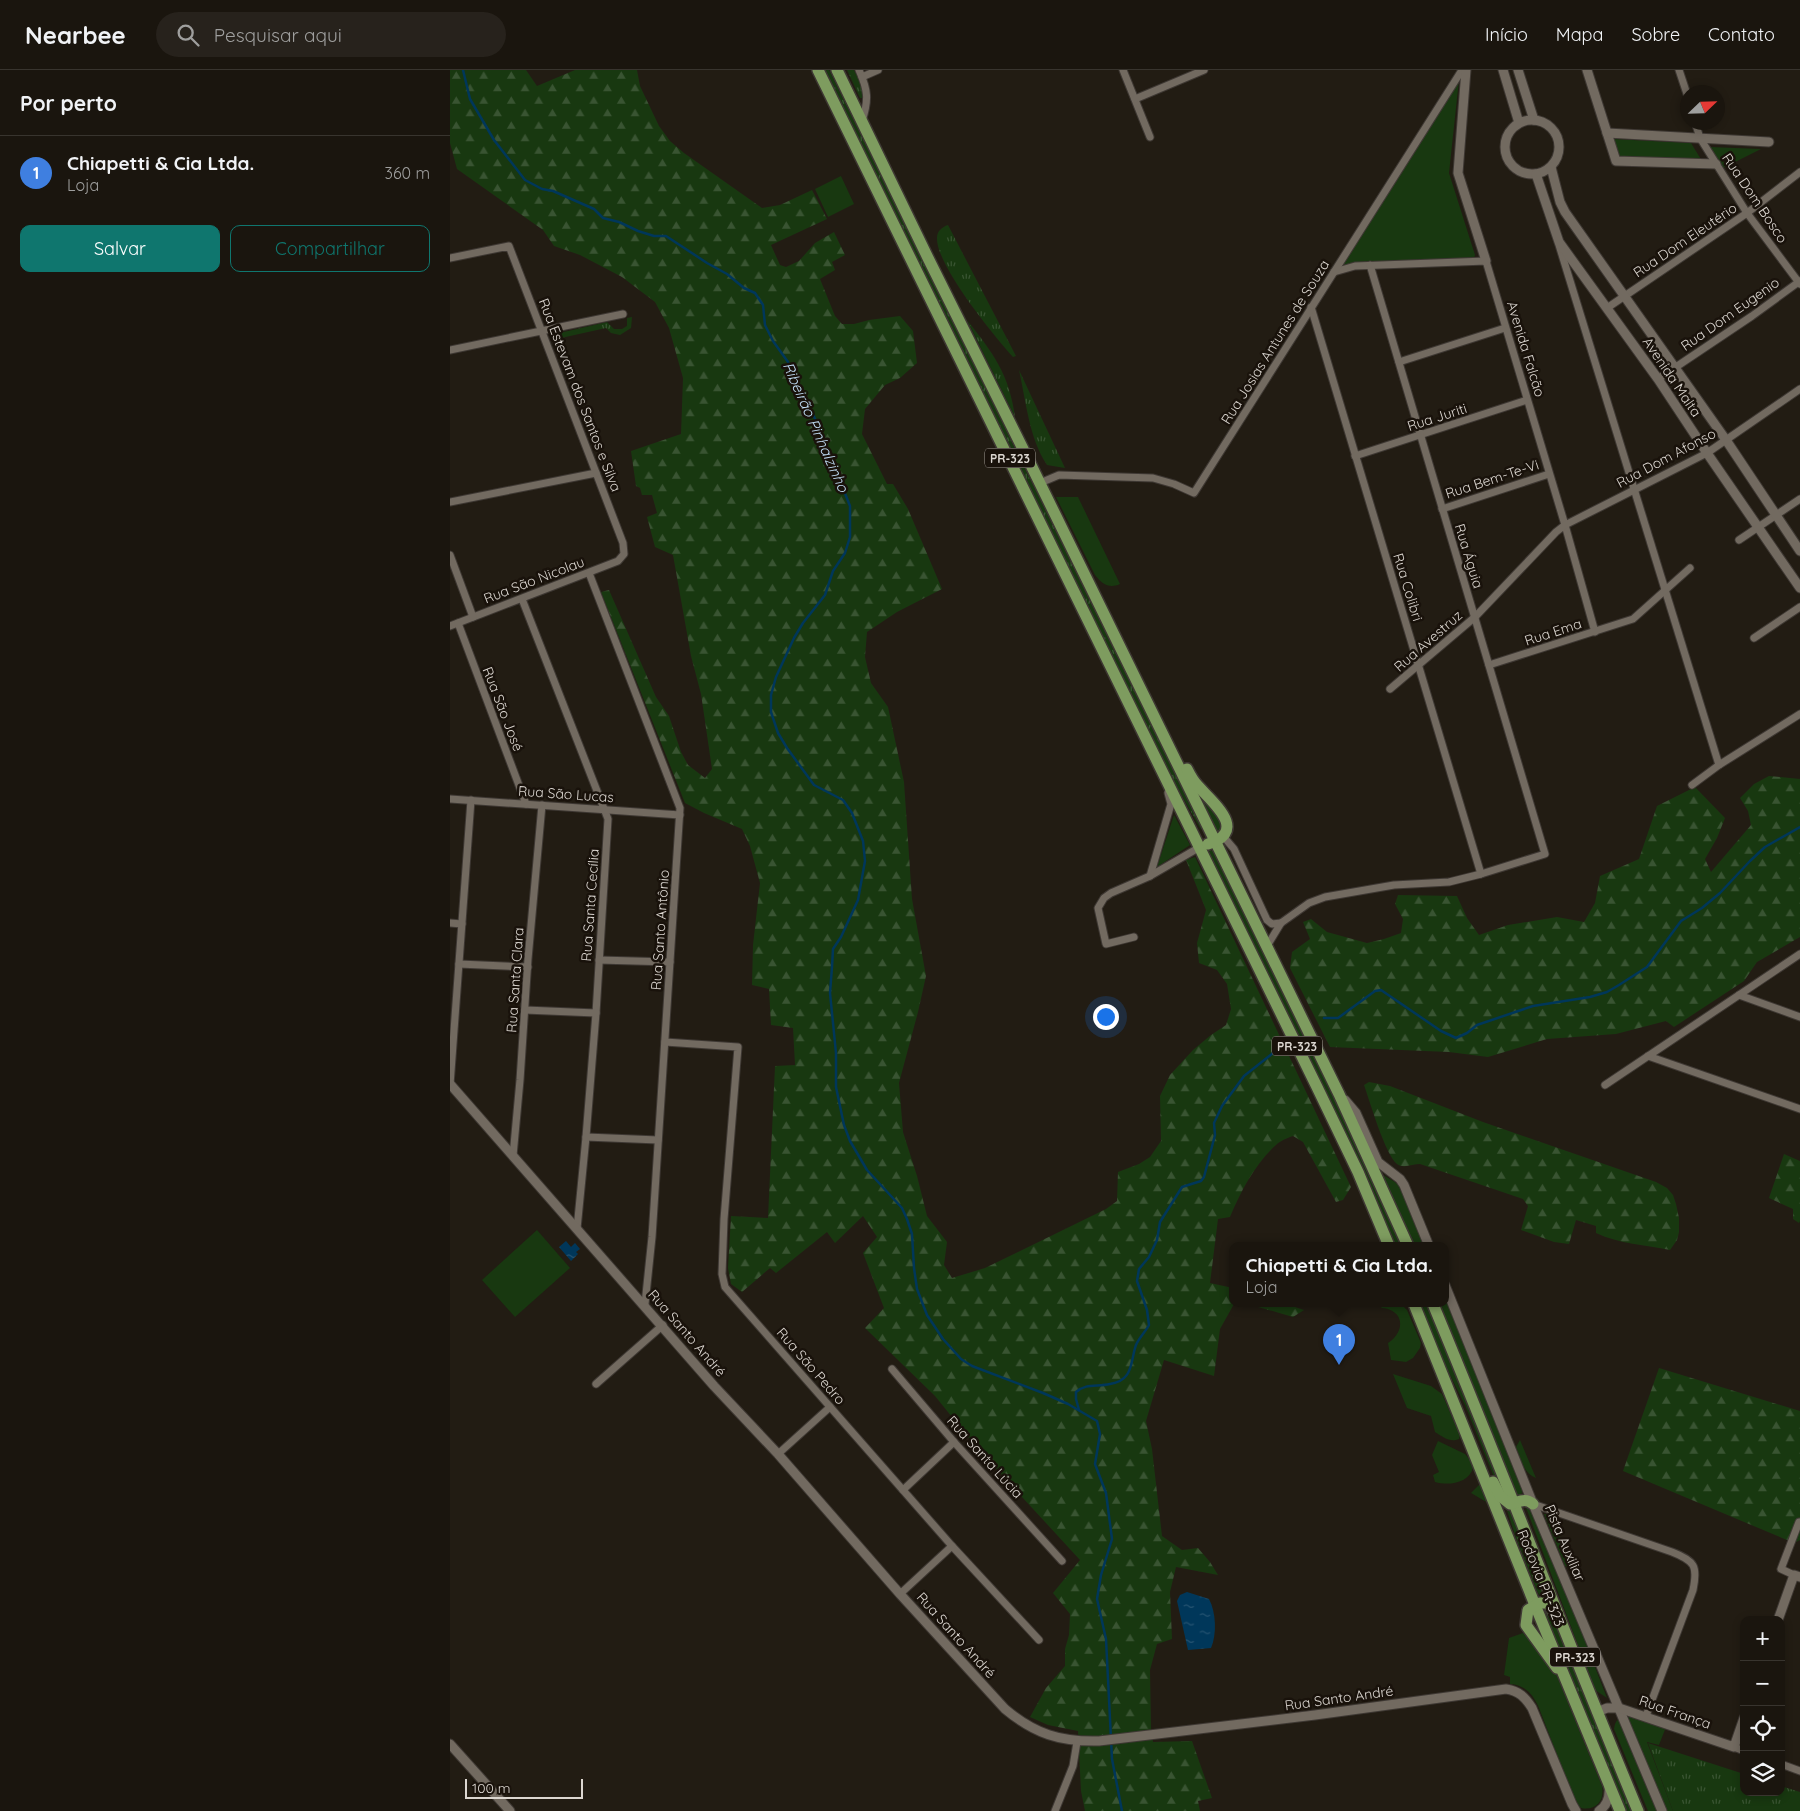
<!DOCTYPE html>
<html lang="pt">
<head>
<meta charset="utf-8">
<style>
	:root { --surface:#1a150e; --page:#27221c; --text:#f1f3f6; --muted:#9f9f9e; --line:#38342e; --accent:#0f766e }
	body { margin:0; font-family:Quicksand,sans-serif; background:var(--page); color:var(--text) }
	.controls { position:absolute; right:15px; bottom:15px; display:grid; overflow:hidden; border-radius:10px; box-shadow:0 2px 8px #0003 }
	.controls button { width:45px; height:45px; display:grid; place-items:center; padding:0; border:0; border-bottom:1px solid var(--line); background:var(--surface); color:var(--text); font:25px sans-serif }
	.compass { position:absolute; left:1230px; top:15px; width:45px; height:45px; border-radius:50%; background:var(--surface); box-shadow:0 2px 8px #0003; rotate:67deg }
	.scale { position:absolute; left:15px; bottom:12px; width:118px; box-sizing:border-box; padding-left:5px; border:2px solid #dbd6d0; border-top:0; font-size:14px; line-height:18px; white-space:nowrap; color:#dbd6d0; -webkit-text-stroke:4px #19120b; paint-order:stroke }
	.you { position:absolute; left:655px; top:946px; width:18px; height:18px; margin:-12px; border:4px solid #fff; border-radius:50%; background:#1a73e8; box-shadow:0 0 0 8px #1a73e833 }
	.badge { display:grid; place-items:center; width:32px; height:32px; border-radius:50%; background:var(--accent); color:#fff; font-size:16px; font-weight:700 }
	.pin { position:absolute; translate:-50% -41px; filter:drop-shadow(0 1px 2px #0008) }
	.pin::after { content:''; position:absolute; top:26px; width:18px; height:15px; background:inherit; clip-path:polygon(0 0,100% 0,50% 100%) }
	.popup { position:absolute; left:779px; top:1172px; width:220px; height:65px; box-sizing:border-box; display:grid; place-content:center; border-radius:10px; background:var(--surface); filter:drop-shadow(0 1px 4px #0005); font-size:16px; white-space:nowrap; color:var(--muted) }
	.popup b { font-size:19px; color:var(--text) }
	.popup::after { content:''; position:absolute; left:50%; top:100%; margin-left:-10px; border:10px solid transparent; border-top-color:var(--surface) }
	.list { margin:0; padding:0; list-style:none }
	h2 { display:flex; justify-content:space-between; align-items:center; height:65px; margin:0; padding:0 20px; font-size:21px }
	h2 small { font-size:16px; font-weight:400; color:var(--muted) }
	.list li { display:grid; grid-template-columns:32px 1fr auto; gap:15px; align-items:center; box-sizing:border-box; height:75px; padding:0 20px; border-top:1px solid var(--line) }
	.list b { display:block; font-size:19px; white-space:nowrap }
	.list p { margin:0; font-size:16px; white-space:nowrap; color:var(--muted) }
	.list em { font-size:16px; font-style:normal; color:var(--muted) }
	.actions { display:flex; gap:10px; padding:15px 20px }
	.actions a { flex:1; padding:11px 0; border:1px solid var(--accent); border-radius:10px; text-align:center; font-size:18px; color:var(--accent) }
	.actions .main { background:var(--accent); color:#fff }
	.icon { flex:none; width:28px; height:28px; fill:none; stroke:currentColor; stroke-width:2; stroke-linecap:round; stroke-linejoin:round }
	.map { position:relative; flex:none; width:1350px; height:1741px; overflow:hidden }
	header { display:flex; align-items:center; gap:30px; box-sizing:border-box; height:70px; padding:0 25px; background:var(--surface); border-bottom:1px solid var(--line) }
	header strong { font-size:24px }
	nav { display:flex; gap:28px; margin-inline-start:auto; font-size:18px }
	.search { width:350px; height:45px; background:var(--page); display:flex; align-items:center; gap:12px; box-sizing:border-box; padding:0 18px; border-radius:28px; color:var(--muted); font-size:19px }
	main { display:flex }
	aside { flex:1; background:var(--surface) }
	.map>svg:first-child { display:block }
	.green { fill:#183810 }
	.forest { fill:url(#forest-firs) }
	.park { fill:url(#park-tufts) }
	.water { fill:url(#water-ripples) }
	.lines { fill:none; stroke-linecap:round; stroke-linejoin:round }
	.stream { stroke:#00375a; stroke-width:2.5 }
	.minor-casing { stroke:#3e3833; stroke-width:9 }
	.tertiary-casing { stroke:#3e3833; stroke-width:11 }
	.trunk-casing { stroke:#3e3833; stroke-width:14 }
	.minor { stroke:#726a60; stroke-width:7 }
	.tertiary { stroke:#726a60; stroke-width:9 }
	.trunk { stroke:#7e9c5f; stroke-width:11 }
	.labels { text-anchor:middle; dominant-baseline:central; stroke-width:5; stroke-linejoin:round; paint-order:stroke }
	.shield { fill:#19120b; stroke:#a19b95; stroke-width:1 }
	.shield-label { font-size:12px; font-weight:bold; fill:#dbd6d0 }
	.street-label { font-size:14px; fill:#dbd6d0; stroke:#19120b }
	.water-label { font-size:15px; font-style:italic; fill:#c2def6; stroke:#19120b }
</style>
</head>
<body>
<header>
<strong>Nearbee</strong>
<div class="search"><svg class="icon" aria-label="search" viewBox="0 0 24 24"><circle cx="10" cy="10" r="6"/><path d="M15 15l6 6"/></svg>Pesquisar aqui</div>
<nav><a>Início</a><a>Mapa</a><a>Sobre</a><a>Contato</a></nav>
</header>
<main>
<aside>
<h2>Por perto<small></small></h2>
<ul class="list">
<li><span class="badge" style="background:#3f7fe0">1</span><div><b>Chiapetti &amp; Cia Ltda.</b><p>Loja</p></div><em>360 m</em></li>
</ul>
<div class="actions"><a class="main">Salvar</a><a>Compartilhar</a></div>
</aside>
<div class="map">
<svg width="1350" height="1741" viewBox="0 0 1350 1741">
	<defs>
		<pattern id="forest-firs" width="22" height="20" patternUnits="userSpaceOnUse" patternTransform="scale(1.25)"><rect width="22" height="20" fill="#183810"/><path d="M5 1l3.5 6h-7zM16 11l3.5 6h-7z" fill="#395432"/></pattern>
		<pattern id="park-tufts" width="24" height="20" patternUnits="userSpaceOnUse" patternTransform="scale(1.25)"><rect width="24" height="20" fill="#183810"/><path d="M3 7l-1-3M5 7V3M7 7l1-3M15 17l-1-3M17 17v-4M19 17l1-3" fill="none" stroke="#395432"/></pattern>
		<pattern id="water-ripples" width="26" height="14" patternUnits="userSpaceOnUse" patternTransform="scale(1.25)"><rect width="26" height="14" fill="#00375a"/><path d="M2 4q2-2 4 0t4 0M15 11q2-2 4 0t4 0" fill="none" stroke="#255371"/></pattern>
	</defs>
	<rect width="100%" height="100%" fill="#221c13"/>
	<g class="green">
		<polygon points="1009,10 999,103 1025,185 1024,188 903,193 891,196"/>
		<polygon points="1163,69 1241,73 1252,91 1168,88"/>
		<polygon points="1260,77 1311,79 1273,98"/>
		<polygon points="391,106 404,134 378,147 365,119"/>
		<path d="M606 427H628L670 514C659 519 652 514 645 505Z"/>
		<polygon points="724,745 740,775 707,797"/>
		<polygon points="760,780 763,781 896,1049 954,1176 944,1176 758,783"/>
		<polygon points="933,1105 945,1112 952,1119 974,1176 963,1176"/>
		<polygon points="87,1160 120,1198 65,1247 32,1210"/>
		<polygon points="995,1227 1073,1421 1070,1426 1065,1424 987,1234 995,1234"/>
		<path d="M928 1234H951L957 1240 971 1273 970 1278 963 1288 956 1292 941 1290 938 1273C956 1261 954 1240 932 1238Z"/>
		<polygon points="968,1234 978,1234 1056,1423 1048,1417 1015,1335 991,1287"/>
		<path d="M943 1304 981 1316 992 1324 1010 1365 1009 1369C1000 1373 993 1367 985 1362L981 1346 957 1338Z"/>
		<path d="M1070 1370 1086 1408C1073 1403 1071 1389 1066 1377Z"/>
		<path d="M988 1371 1015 1384 1020 1390 1023 1398C1019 1413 999 1416 985 1412L983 1405 989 1402 982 1385Z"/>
		<polygon points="1030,1414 1038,1433 1021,1423"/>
		<polygon points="1075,1435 1084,1439 1157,1628 1145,1620"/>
		<polygon points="1094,1444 1101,1445 1124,1499 1115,1496"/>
		<path d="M1073 1563 1098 1590 1105 1601 1152 1716C1155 1731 1146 1741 1131 1738L1124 1729 1089 1638C1083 1624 1075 1615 1060 1614V1607L1054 1605 1059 1568Z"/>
		<path d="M1178 1645 1216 1657 1209 1675 1197 1672 1223 1741H1198L1164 1659C1165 1650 1169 1647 1178 1645Z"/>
	</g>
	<g class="forest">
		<path d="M0 0H76L87 16 125 0H187L190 16 209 56 220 71 234 83 312 138 330 135 362 120 377 149 321 175 330 195 336 197 349 191 365 173 384 162 395 185 382 192 385 200 370 209 385 246 392 254H404L419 250 450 246 463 261 467 293 450 308 435 315 415 339 412 364 437 414H443L458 439 492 519 447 542 417 562 415 587 421 613 438 637 454 712 462 829 476 906 468 942 449 1013 453 1062 467 1106 477 1146 497 1172 494 1195 502 1208 535 1198 656 1139 667 1131 668 1102 689 1094 700 1087 711 1071 710 1026 720 1005 743 980 761 965 776 955 781 939 777 914 767 900 749 893 747 873 756 840 736 790 745 787 901 1117 893 1130 886 1132 853 1072 843 1066C837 1068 830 1071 826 1075 805 1094 791 1121 780 1147L768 1149 760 1213 783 1218 784 1234 770 1259 764 1306 714 1290 696 1351 702 1379 712 1466 732 1480 748 1478 760 1492 768 1505 726 1497 720 1522 722 1569 707 1574 700 1600 701 1658 703 1672 742 1671 762 1728 748 1731 750 1741H635L631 1721 628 1661 598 1655 580 1647 596 1618 615 1596V1579L619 1565 620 1544 603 1523 630 1490 527 1378 485 1326 415 1258 434 1238 413 1183 427 1167 413 1146 385 1173 377 1162 326 1203 320 1198 292 1222 281 1214 278 1198 281 1146 318 1148 325 996 345 995 343 958 321 955 319 919 302 915 303 875 310 813 300 776 292 759 254 743 235 733 151 522 159 520 206 627 219 646 231 682 238 695 255 708 262 699 251 624 241 586 223 485 205 477 197 447 207 443 202 425H192L190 418 186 416 181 381 231 364 233 308 219 258 205 232 172 207 130 185 104 176 93 160 7 99 0 73Z"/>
		<polygon points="1319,706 1350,709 1350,867 1307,892 1294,911 1224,957 1216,951 1166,964 1097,969 1038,987 999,982 880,977 840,898 842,882 860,869 853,852 861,849 877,862 917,873 934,869 951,863 953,849 945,834 948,825 1007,826 1017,848 1029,865 1058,855 1107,847 1134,852 1145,833 1150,806 1189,789 1207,736 1245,717 1275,748 1267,768 1255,789 1261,802 1301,755 1298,741 1290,728 1304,714"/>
		<path d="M919 1012 940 1016 1033 1052 1206 1112 1217 1118 1223 1125 1226 1134 1229 1148V1162L1227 1170 1220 1180C1196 1175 1169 1174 1146 1163V1156L1126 1150 1119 1174 1104 1172 1071 1160 1078 1136 1073 1129 970 1094C963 1094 953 1099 947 1094 935 1084 920 1032 914 1015Z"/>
		<polygon points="1334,1084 1350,1091 1350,1151 1349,1153 1343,1149 1343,1139 1319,1128"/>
		<polygon points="798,1234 836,1234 854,1240 843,1247"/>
		<polygon points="1209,1298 1350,1341 1350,1470 1344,1473 1173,1401"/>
	</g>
	<g class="park">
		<polygon points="372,0 379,0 693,639 756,762 750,758 685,642"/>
		<polygon points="397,0 404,0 412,17 413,28 410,28"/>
		<path d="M498 155 566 286 563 287C544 266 486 195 487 168 487 161 492 157 498 155Z"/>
		<polygon points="182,247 181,258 170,265 161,263 156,258 102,270 101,265 157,252 164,259 172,259 177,256 177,248"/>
		<path d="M517 250C543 283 559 304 565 347Z"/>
		<path d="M569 300 615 398 597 395C579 368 576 331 569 300Z"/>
		<polygon points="743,714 773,755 768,765"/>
		<polygon points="1057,1440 1064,1443 1094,1525 1090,1525 1088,1523 1066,1468"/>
		<polygon points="1097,1539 1102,1544 1185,1741 1175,1741 1094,1541"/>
		<polygon points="1198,1673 1294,1704 1294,1722 1331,1722 1331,1716 1350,1722 1350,1741 1223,1741"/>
	</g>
	<g class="water">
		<polygon points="116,1171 121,1177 125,1173 130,1179 126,1182 128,1184 121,1191 109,1177"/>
		<path d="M737 1522 759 1529C766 1542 767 1564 761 1578L738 1580 727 1531 730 1525Z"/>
	</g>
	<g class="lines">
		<g class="stream">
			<polyline points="13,0 20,29 44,70 75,110 92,119 103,121 144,139 153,148 169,152 188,161 204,166 216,166 257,193 277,204 294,218 305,223 313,235 315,255 323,271 338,292 367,353 400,436 400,467 395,483 383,501 375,525 353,553 344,568 326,607 321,625 321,642 328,663 337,678 364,715 393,730 402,743 413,771 415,791 408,830 391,867 383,879 382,897 380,923 386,983 386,1017 394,1055 400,1071 417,1100 452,1138 457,1149 462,1164 464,1198 467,1219 477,1245 493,1269 511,1289 522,1296 593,1323 618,1334 647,1351 650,1364 645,1394 656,1423 662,1469 651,1505 647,1529 656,1569 662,1689 672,1741"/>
			<polyline points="874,948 888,948 925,921 931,920 991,961 1006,968 1017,963 1027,955 1083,936 1140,927 1157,922 1169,915 1197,897 1231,851 1252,838 1270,823 1300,791 1315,777 1350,757"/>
			<path d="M629 1340 626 1329V1322C636 1313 647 1317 660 1314 684 1310 680 1292 686 1275 689 1268 696 1261 699 1255L697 1240 687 1211 689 1199 699 1187 707 1170 710 1152 732 1117 751 1111 754 1107 765 1065 764 1053 772 1036 794 1006 823 983"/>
		</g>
		<g class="minor-casing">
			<g id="minor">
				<path d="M409 0C418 20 419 30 412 51"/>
				<polyline points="673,0 700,67"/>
				<polyline points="1229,0 1238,27"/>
				<polyline points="412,7 428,0"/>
				<polyline points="685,29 754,0"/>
				<polyline points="1245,52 1250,68 1297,143 1350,214"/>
				<polyline points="1109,175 1269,695"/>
				<polyline points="0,188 59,176 173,473 174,484 168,491 0,556"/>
				<polyline points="884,202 905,196 1036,191 1115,455 1145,562"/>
				<polyline points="861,237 1031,804"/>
				<polyline points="1157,238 1297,143 1350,102"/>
				<polyline points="0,280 173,244"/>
				<polyline points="949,292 1055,258"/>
				<polyline points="1208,309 1302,246 1350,211"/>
				<polyline points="905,386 1077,330"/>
				<polyline points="590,413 609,405 703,408 724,414 744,423 1012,0"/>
				<polyline points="0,432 146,403"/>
				<polyline points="992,439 1099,404"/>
				<polyline points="1289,470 1350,429"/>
				<polyline points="0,485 23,547"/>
				<polyline points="139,503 230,738 202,1167 195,1234"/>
				<polyline points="72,529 158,749 146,943 136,1067 127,1159"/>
				<polyline points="8,553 76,734"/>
				<polyline points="1304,568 1350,537"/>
				<polyline points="1039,595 1183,549 1240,498"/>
				<polyline points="940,619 1025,547 1106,462 1115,455 1257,383 1350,319"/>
				<polyline points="1242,715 1269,695 1350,644"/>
				<polyline points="0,729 230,745"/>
				<polyline points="773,766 784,779 817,850 822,854 831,853 859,833 875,827 944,815 999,812 1031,804 1095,784 920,195"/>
				<polyline points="700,806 721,734 718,723"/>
				<polyline points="0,853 12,854"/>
				<polyline points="684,867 656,874 648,838 654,828 661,823 700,806 750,777"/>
				<polyline points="817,876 831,853"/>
				<polyline points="149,890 220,892"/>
				<polyline points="9,894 78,897"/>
				<polyline points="1289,925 1350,947"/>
				<polyline points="75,940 146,943"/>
				<polyline points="215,972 288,977 274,1149 272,1204 275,1217 502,1476 589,1570"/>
				<polyline points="1198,986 1350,1039"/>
				<polyline points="0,1015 21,730"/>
				<polyline points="1155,1015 1350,884"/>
				<polyline points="136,1067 208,1070"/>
				<polyline points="63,1086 70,1010 78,889 92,735"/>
				<polyline points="442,1299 504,1372 612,1491"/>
				<polyline points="146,1314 213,1255"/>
				<polyline points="328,1384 380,1337"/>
				<polyline points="453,1420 504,1372"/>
				<path d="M1083 1434 1222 1482C1245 1491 1248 1496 1243 1520L1196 1646"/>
				<polyline points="1344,1505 1331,1499 1349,1452 1350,1452"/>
				<polyline points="450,1524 502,1476"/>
				<polyline points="1284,1677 1294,1681"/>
				<polyline points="1331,1694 1350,1701"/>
				<polyline points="605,1741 623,1696 627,1672"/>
			</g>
		</g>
		<g class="tertiary-casing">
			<g id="tertiary">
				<polyline points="1016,0 1008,103 1036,191"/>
				<polyline points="1053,0 1069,53"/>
				<polyline points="1068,0 1084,50"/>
				<polyline points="1137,0 1166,91 1266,94"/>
				<circle cx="1082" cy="77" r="27"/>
				<polyline points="1157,63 1319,72"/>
				<polyline points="1101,97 1110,132 1115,142 1276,370 1350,481"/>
				<polyline points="1086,104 1109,172 1208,309 1257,383 1350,518"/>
				<path d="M0 1014 264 1316 328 1384 450 1524 555 1639C585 1664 610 1672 649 1671L865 1645 1056 1619C1069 1621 1075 1627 1082 1638L1122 1734 1126 1741"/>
				<polyline points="895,1030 906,1043 928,1092 950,1109 954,1115 979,1176"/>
				<polyline points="995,1215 1083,1434 1212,1741"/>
				<polyline points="1328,1550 1344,1505 1350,1507"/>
				<polyline points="1147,1642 1157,1638 1169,1638 1284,1677 1294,1648"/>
				<polyline points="0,1674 60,1741"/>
				<path d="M1149 1741C1158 1735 1160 1726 1159 1716"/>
			</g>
		</g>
		<g class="trunk-casing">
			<g id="trunk">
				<polyline points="368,0 866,1015 908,1102 939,1176"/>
				<polyline points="387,0 478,188 579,391 889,1024 958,1176"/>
				<path d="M737 699C740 705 743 711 748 716 763 733 799 761 758 774"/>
				<polyline points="964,1234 1085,1535 1170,1741"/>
				<path d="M983 1234C1053 1402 1118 1573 1188 1741"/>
				<path d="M1043 1412 1050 1426 1060 1434C1069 1432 1075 1427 1083 1434"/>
				<polyline points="1104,1543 1098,1533 1090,1533 1078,1540 1076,1555 1107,1598"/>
			</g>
		</g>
		<use href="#minor" class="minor"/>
		<use href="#tertiary" class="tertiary"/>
		<use href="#trunk" class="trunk"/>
	</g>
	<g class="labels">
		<g class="shield">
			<rect x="535" y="378.5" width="50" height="19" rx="4"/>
			<rect x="822" y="966.5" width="50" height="19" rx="4"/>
			<rect x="1100" y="1577.5" width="50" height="19" rx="4"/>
		</g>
		<g class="shield-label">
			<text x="560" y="388">PR-323</text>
			<text x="847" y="976">PR-323</text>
			<text x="1125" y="1587">PR-323</text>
		</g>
		<g class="street-label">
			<text transform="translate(1305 128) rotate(56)">Rua Dom Bosco</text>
			<text transform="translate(1235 170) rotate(-34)">Rua Dom Eleutério</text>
			<text transform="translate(1280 244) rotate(-35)">Rua Dom Eugenio</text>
			<text transform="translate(825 272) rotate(-58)">Rua Josias Antunes de Souza</text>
			<text transform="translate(1076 279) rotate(73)">Avenida Falcão</text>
			<text transform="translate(1222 307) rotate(56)">Avenida Malta</text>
			<text transform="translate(130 325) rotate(69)">Rua Estevam dos Santos e Silva</text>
			<text transform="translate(987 347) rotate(-18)">Rua Juriti</text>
			<text transform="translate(1216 388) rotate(-28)">Rua Dom Afonso</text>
			<text transform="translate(1042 409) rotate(-18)">Rua Bem-Te-Vi</text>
			<text transform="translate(1019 486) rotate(73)">Rua Águia</text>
			<text transform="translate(84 510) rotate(-21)">Rua São Nicolau</text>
			<text transform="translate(958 517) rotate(73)">Rua Colibri</text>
			<text transform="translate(1103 562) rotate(-18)">Rua Ema</text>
			<text transform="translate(978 571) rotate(-41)">Rua Avestruz</text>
			<text transform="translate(53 639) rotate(69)">Rua São José</text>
			<text transform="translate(116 724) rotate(4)">Rua São Lucas</text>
			<text transform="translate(140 835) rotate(-86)">Rua Santa Cecília</text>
			<text transform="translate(210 860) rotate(-86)">Rua Santo Antônio</text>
			<text transform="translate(65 910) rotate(-86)">Rua Santa Clara</text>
			<text transform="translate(237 1263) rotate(49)">Rua Santo André</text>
			<text transform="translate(361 1296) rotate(49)">Rua São Pedro</text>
			<text transform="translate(535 1387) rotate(48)">Rua Santa Lúcia</text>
			<text transform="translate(1115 1473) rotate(67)">Pista Auxiliar</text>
			<text transform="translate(1091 1508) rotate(68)">Rodovia PR-323</text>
			<text transform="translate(506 1565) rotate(48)">Rua Santo André</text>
			<text transform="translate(889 1628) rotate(-8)">Rua Santo André</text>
			<text transform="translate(1225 1642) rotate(19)">Rua França</text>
		</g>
		<g class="water-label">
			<text transform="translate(366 357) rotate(66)">Ribeirão Pinhalzinho</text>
		</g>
	</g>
</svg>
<div class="controls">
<button>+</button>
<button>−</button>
<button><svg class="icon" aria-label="locate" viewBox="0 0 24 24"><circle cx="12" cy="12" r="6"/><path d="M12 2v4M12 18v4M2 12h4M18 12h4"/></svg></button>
<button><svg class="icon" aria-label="layers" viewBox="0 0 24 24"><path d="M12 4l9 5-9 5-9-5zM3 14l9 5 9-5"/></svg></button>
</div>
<svg class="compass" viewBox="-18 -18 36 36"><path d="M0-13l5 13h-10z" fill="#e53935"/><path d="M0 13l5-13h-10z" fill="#9f9f9e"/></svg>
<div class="scale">100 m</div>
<div class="you"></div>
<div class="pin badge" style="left:889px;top:1295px;background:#3f7fe0">1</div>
<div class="popup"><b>Chiapetti &amp; Cia Ltda.</b>Loja</div>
</div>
</main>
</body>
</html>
